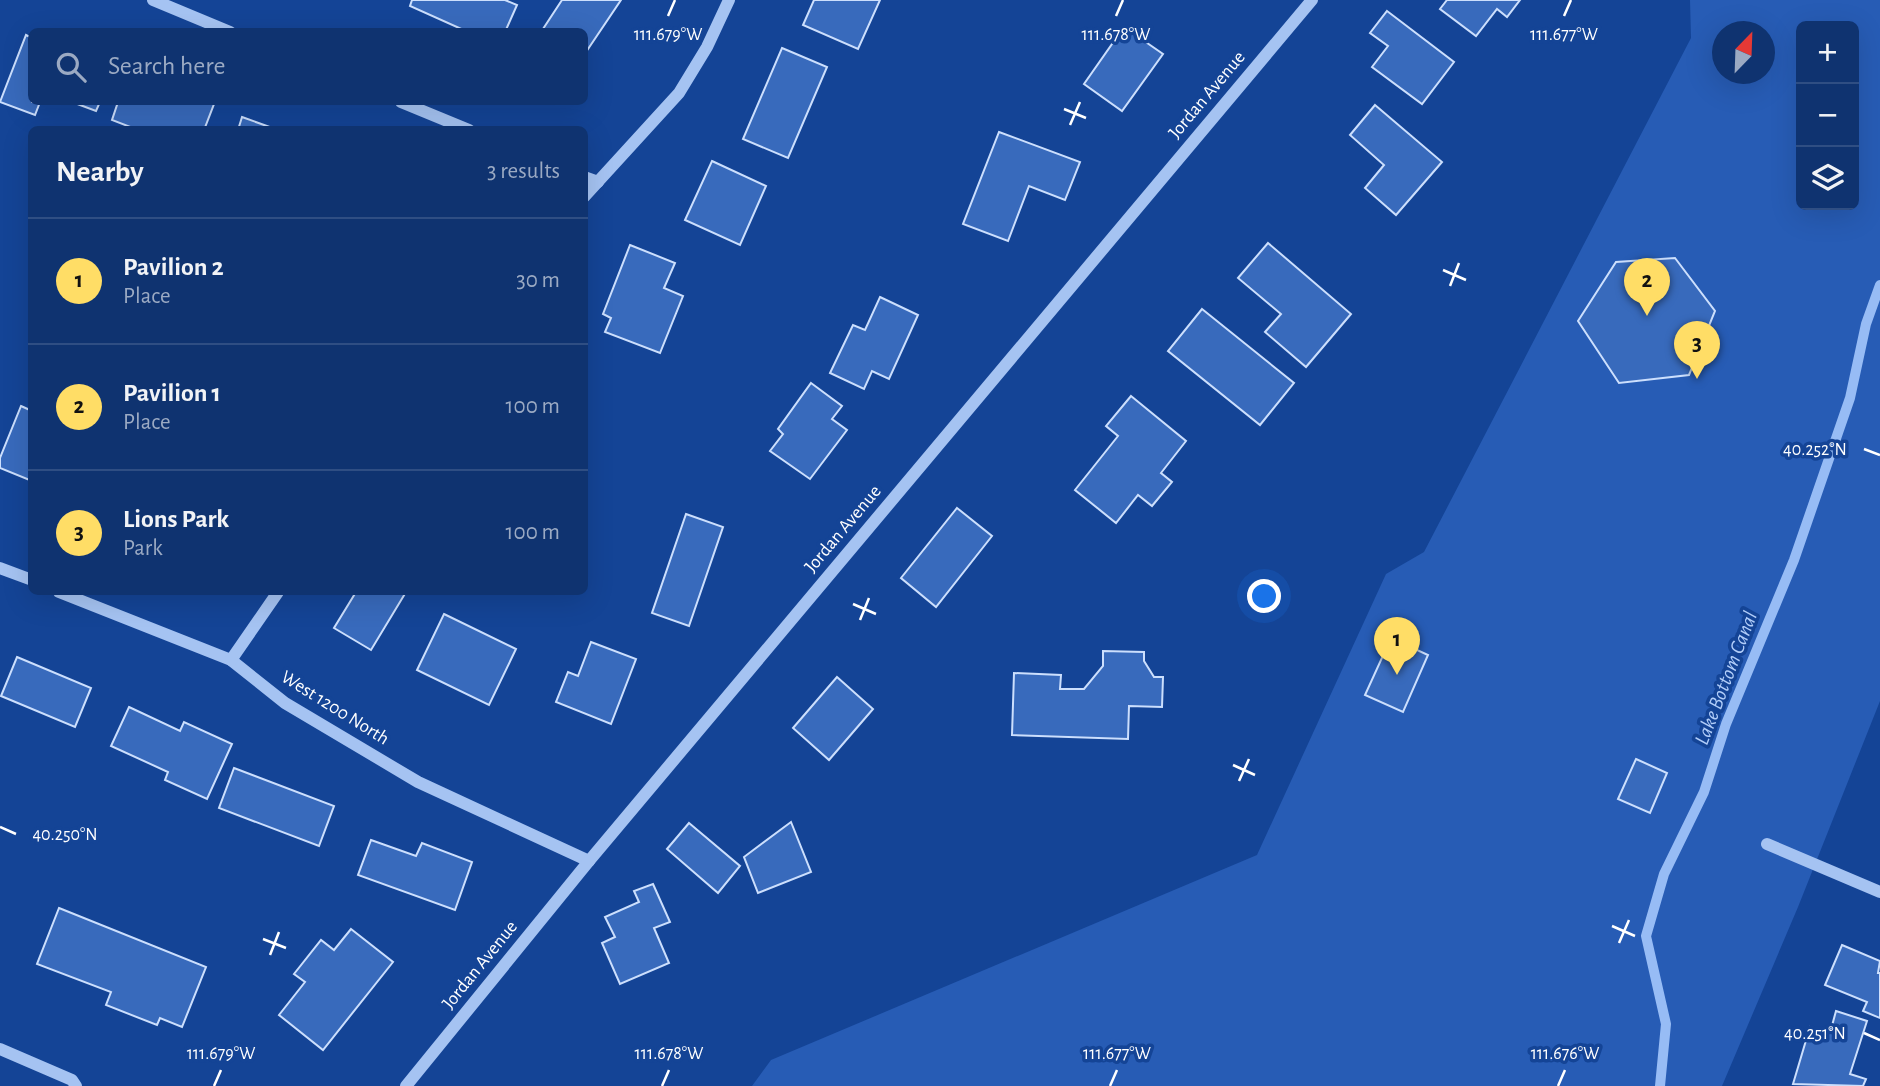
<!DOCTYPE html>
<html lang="en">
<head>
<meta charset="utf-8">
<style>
	:root { --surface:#0f3370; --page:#183b75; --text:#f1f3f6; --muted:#9baac3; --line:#2f4e83; --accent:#fd6 }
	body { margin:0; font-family:"Alegreya Sans",sans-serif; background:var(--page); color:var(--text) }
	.controls { position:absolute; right:21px; top:21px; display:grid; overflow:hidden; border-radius:10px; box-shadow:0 7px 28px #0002 }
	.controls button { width:63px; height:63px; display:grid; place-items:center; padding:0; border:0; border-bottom:2px solid var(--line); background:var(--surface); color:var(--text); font:35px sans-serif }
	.compass { position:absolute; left:1712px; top:21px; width:63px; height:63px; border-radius:50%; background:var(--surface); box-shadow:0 7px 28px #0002; rotate:23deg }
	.you { position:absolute; left:1265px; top:597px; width:24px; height:24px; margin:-18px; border:5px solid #fff; border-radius:50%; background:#1a73e8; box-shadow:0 0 0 10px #1a73e833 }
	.badge { display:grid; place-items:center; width:46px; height:46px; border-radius:50%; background:var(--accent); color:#111; font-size:23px; font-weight:700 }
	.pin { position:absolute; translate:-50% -58px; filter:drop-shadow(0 2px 4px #0008) }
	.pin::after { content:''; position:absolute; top:37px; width:24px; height:21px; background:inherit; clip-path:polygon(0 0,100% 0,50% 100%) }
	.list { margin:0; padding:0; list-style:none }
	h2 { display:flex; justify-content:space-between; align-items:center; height:91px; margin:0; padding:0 28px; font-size:30px }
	h2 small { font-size:23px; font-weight:400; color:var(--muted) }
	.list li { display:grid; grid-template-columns:46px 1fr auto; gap:21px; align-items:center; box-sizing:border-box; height:126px; padding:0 28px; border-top:2px solid var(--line) }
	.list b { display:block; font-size:26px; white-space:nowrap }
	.list p { margin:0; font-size:23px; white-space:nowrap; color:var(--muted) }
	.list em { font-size:23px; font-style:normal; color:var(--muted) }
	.icon { flex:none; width:38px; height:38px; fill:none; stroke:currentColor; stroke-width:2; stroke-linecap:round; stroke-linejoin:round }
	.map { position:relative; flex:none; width:1880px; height:1086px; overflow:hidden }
	.search { position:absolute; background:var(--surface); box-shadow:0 7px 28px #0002; left:28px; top:28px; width:560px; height:77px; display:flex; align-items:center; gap:18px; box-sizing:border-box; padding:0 24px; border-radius:10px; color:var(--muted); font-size:26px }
	.panel { position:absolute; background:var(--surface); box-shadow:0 7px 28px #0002; left:28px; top:126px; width:560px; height:469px; border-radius:10px }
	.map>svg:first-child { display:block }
	.green { fill:#275cb5; fill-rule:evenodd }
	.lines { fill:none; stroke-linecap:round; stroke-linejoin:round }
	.stream { stroke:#97bcf5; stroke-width:10 }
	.building { fill:#386abc; stroke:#ccdffd; stroke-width:2 }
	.minor { stroke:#a5c3f2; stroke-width:12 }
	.ticks { fill:none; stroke:#fff; stroke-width:2.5 }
	.labels { text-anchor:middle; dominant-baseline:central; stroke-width:7; stroke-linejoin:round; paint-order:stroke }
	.street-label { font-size:19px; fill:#fff; stroke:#144496 }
	.water-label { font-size:21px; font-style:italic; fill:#b1cdf9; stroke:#144496 }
	.ticks-label { font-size:18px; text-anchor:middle; fill:#fff; stroke:#144496; stroke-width:7; stroke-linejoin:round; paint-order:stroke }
</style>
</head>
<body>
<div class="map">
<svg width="1880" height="1086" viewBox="0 0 1880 1086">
	<rect width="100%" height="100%" fill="#144496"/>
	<path class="green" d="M1690 0H1880V701L1798 907 1722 1086H752L771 1060 1257 855 1386 574 1424 552 1691 38ZM1801 26H1854V205H1801ZM1722 32H1764V74H1722Z"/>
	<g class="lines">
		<polyline class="stream" points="1660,1086 1666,1024 1646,936 1664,874 1704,792 1726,724 1794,560 1850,398 1866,324 1880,285"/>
	</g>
	<g class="building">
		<polygon points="412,0 505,0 517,5 505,32 468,32 410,6"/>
		<polygon points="562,0 621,0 584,55 584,32 541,32"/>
		<polygon points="814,0 880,0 858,49 803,25"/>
		<polygon points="1447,0 1520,0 1507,17 1497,9 1476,36 1440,9"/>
		<polygon points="1387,11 1454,62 1422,104 1372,67 1388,46 1370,33"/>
		<polygon points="1124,27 1163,54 1122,111 1084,84"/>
		<polygon points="26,35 32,38 32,102 40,102 35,115 0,102"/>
		<polygon points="782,48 827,67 788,158 743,139"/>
		<polygon points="72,102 100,102 96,111"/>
		<polygon points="118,102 208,102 214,104 204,130 138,130 112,120"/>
		<polygon points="1375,105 1442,162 1396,215 1365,188 1384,165 1350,135"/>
		<polygon points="242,117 278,130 238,130"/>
		<polygon points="999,132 1080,162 1065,200 1029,186 1008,241 963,224"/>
		<polygon points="712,161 766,186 740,245 685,220"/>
		<polygon points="1268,243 1351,314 1306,367 1265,332 1281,314 1238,278"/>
		<polygon points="630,245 675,263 664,288 683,296 660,353 605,332 611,318 603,314"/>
		<polygon points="1675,258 1715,311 1689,375 1619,383 1578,321 1616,262"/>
		<polygon points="880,297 918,315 889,379 872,371 864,389 830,373 853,325 865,330"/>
		<polygon points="1202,309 1294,383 1260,425 1168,351"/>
		<polygon points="811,383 842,406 832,419 847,430 810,479 770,451 783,434 778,429"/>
		<polygon points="1131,396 1186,441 1161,473 1172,482 1152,506 1138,495 1116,523 1075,490 1118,436 1106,426"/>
		<polygon points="21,406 32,411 32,481 0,468 0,458"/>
		<polygon points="957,508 992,536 936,607 901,578"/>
		<polygon points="686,514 723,527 689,626 652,613"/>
		<polygon points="356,592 406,592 371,650 334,628"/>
		<polygon points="444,614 516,649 489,705 417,670"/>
		<polygon points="1391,638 1428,655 1403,712 1365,695"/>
		<polygon points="591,642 636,659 611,724 556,702 568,672 578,676"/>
		<polygon points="1103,651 1144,652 1144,661 1154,677 1163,677 1162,707 1129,706 1128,739 1012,735 1014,673 1061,675 1060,689 1084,689 1103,666"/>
		<polygon points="17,657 91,688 75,727 1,696"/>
		<polygon points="837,677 873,709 829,760 793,728"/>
		<polygon points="129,707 180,731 184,722 232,744 207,799 165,780 168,772 111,746"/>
		<polygon points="1636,759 1667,773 1650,813 1618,799"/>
		<polygon points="234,768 334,806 319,846 219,808"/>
		<polygon points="791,822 811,872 758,893 744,857"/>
		<polygon points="689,823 740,866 718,893 667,849"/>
		<polygon points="371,840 416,856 422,843 472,862 455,910 358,875"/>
		<polygon points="653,884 670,922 654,928 669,963 620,984 602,943 615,937 605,917 639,902 634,891"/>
		<polygon points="59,908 206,967 182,1027 160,1018 157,1025 106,1005 111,992 37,964"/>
		<polygon points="351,929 393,962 323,1050 279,1015 305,982 294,974 321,940 334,950"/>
		<polygon points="1842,945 1880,961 1878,973 1880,973 1880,1018 1863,1011 1867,1002 1825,985"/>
		<polygon points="1836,1011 1867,1021 1850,1074 1866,1079 1863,1086 1793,1084 1810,1027 1830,1033"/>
	</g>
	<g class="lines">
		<g class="minor">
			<polyline points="153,0 230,32"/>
			<polyline points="401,102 469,130"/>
			<polyline points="584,177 598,182"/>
			<polyline points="584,197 679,93 707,47 729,0"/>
			<polyline points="0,568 32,580"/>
			<polyline points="59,592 231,660 285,703 418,782 589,861"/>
			<polyline points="231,660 278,592"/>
			<polyline points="1767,844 1880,892"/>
			<polyline points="0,1049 72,1080 76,1086"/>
			<polyline points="406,1086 589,861 1312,0"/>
		</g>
	</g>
	<path class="ticks" d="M668 16 675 0M1116 16 1123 0M1564 16 1571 0M1064 109 1086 118M1070 125 1080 102M1443 270 1466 280M1450 286 1459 263M1864 449 1880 455M853 604 876 614M860 620 869 598M1233 765 1255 775M1239 781 1249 759M0 827 16 834M1612 926 1635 936M263 939 286 948M1619 943 1629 920M270 955 279 932M1864 1033 1880 1040M214 1086 221 1070M662 1086 669 1070M1110 1086 1117 1070M1558 1086 1565 1070"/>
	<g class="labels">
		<g class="street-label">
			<text transform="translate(1207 95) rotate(-50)">Jordan Avenue</text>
			<text transform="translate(843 529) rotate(-50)">Jordan Avenue</text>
			<text transform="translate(335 708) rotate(32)">West 1200 North</text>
			<text transform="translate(480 965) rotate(-51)">Jordan Avenue</text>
		</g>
		<g class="water-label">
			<text transform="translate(1726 678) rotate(-69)">Lake Bottom Canal</text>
		</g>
	</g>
	<g class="ticks-label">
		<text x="668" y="40">111.679°W</text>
		<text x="1116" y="40">111.678°W</text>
		<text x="1564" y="40">111.677°W</text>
		<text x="1815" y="455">40.252°N</text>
		<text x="65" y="840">40.250°N</text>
		<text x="1815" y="1039">40.251°N</text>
		<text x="221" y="1059">111.679°W</text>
		<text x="669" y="1059">111.678°W</text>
		<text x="1117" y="1059">111.677°W</text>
		<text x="1565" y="1059">111.676°W</text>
	</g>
</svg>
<div class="controls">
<button>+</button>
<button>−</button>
<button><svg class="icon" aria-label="layers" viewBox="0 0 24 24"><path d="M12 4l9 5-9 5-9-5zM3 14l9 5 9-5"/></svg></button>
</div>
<svg class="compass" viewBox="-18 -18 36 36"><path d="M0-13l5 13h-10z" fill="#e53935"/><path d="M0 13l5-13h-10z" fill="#9baac3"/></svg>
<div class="you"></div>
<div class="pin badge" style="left:1397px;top:675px">1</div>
<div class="pin badge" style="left:1647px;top:316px">2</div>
<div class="pin badge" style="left:1697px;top:379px">3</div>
<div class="search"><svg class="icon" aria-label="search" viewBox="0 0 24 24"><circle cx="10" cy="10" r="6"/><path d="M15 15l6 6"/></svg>Search here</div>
<section class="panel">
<h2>Nearby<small>3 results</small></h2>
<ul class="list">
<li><span class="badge">1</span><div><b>Pavilion 2</b><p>Place</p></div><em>30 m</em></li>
<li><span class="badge">2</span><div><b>Pavilion 1</b><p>Place</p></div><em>100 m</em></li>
<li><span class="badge">3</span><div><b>Lions Park</b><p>Park</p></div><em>100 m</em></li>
</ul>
</section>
</div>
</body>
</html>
